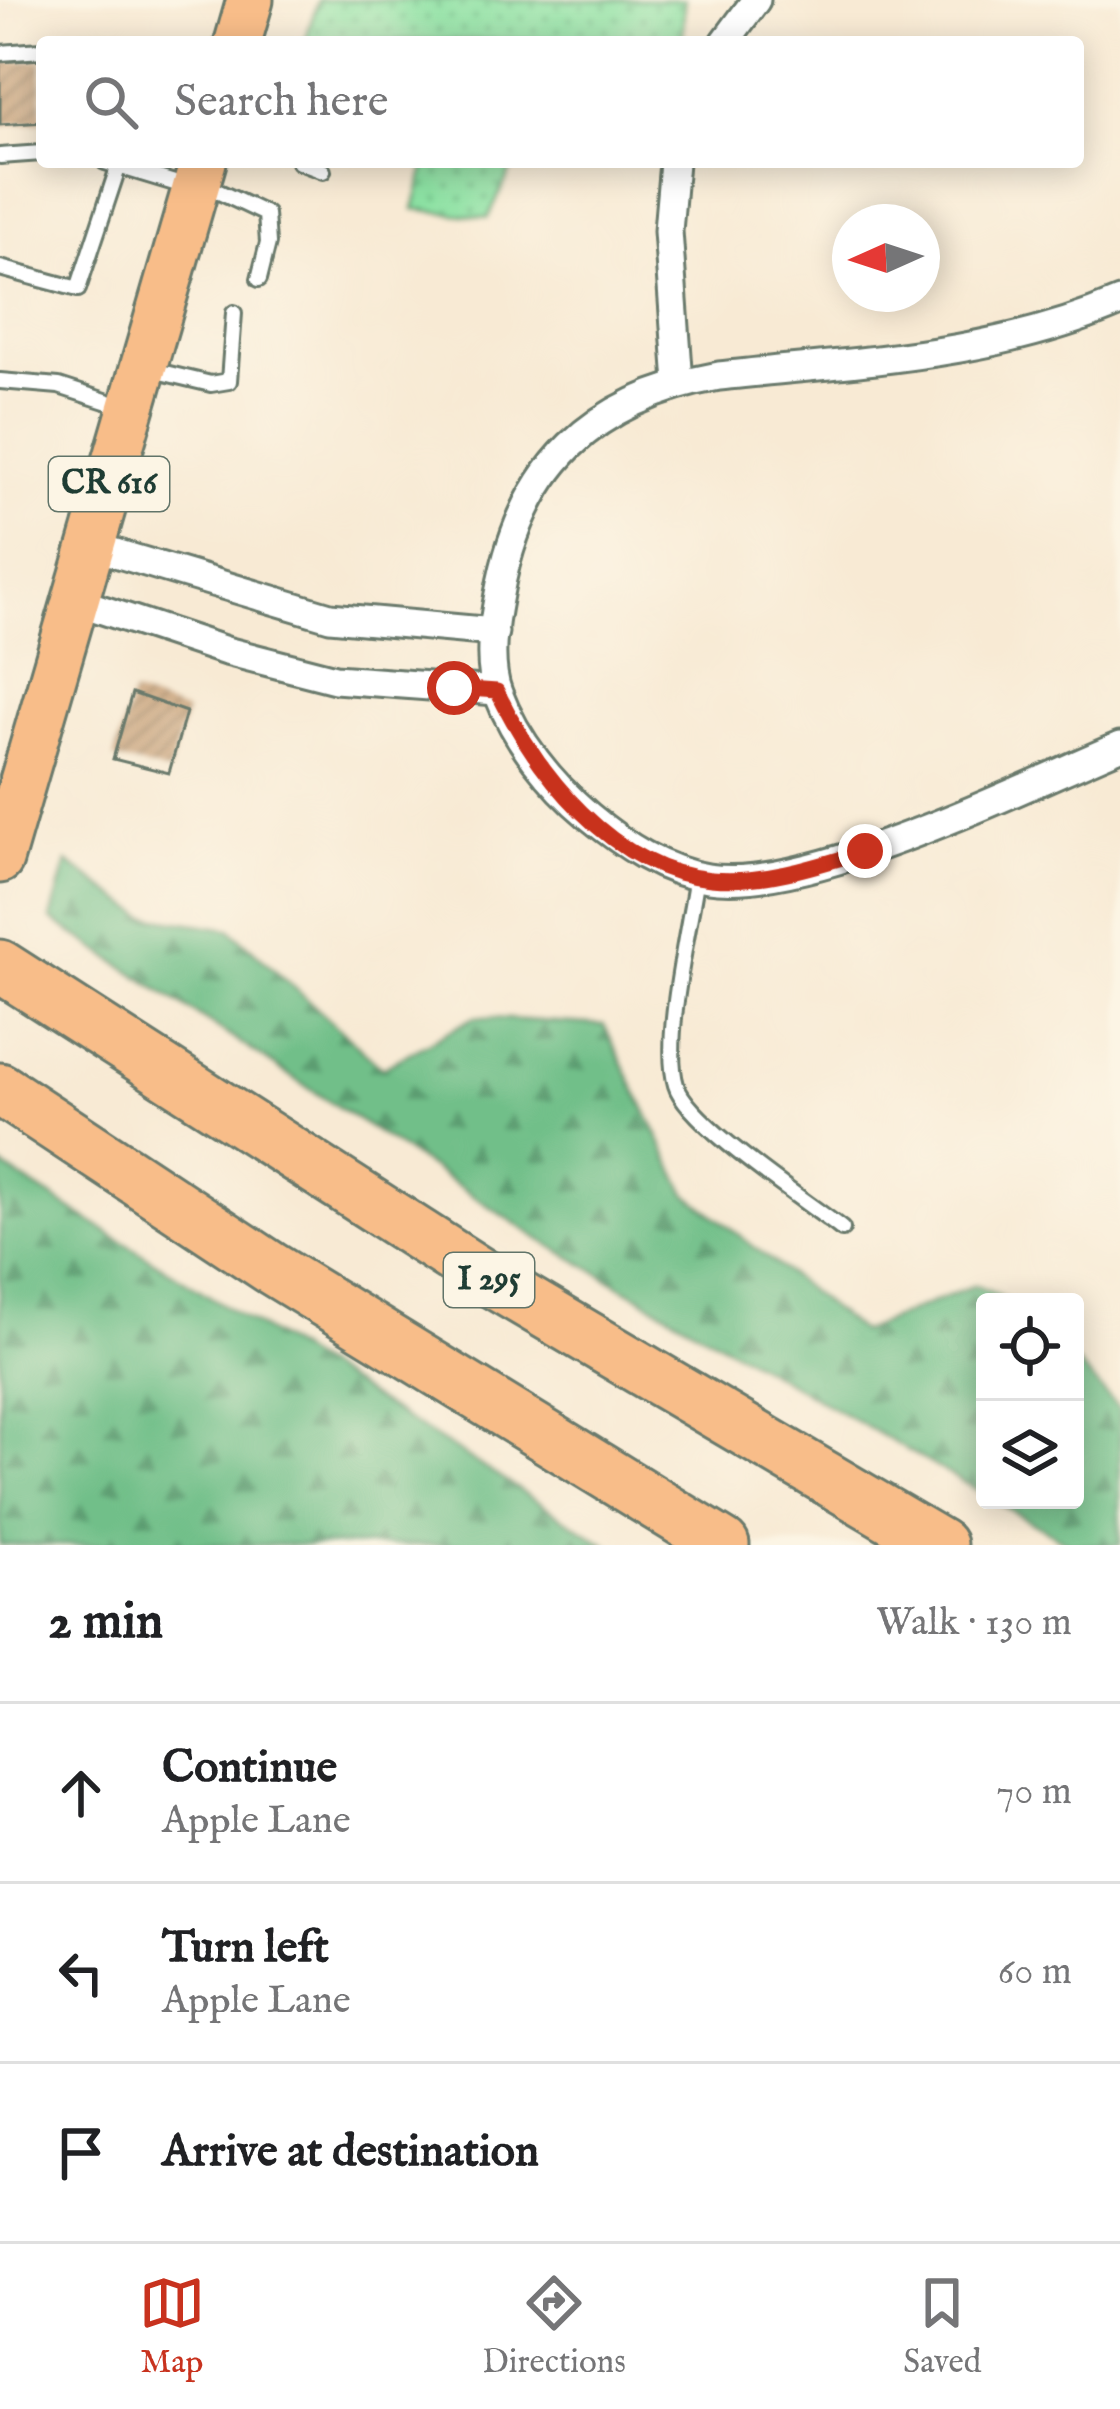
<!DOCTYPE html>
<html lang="en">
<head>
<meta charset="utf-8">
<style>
	:root { --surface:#fff; --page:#f6f6f6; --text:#202124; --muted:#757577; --line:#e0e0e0; --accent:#c8321e }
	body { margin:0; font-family:"IM FELL English",serif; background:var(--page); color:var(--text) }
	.controls { position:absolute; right:36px; bottom:36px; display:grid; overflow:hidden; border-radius:12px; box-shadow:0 6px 30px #0003 }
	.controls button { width:108px; height:108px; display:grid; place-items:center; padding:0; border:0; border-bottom:3px solid var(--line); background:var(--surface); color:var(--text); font:60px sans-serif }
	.compass { position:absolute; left:832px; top:204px; width:108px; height:108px; border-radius:50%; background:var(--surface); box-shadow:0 6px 30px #0003; rotate:267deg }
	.stop { position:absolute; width:36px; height:36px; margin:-27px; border:9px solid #c8321e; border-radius:50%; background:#fff }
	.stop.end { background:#c8321e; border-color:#fff; box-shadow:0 3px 12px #0008 }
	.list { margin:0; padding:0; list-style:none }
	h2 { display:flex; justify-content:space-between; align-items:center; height:156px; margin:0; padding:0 48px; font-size:51px }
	h2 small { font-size:39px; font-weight:400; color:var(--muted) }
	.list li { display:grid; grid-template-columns:78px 1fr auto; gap:36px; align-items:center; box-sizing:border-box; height:180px; padding:0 48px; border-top:3px solid var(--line) }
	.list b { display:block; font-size:45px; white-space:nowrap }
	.list p { margin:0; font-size:39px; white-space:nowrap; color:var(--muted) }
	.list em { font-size:39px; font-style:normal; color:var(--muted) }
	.icon { flex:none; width:66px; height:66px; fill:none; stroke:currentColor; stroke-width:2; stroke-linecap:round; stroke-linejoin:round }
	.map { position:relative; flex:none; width:1120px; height:1545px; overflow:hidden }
	.search { position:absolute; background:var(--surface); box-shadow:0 6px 30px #0003; left:36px; right:36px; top:36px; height:132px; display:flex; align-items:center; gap:30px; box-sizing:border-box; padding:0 42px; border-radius:12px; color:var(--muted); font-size:45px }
	.sheet { height:696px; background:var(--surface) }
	nav { display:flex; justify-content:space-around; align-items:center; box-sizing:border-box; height:168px; border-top:3px solid var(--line); background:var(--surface); font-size:33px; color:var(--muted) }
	nav a { display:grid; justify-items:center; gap:6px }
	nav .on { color:var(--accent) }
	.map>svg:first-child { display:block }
	.grass { fill:url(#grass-dots); stroke:#568f6c; stroke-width:3 }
	.forest { fill:url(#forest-firs); stroke:#487e5e; stroke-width:3 }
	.building { fill:url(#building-hatch) }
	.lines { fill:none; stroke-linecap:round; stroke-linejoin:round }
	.lane-casing { stroke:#6b7a6c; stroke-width:20 }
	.street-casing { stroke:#6b7a6c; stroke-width:33 }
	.primary-casing { stroke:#6b7a6c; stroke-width:51 }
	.highway-casing { stroke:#6b7a6c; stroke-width:57 }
	.lane { stroke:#fff; stroke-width:14 }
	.street { stroke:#fff; stroke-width:27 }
	.primary { stroke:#f8bd89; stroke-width:45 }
	.highway { stroke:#f8bd89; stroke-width:51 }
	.route { stroke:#c8321e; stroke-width:15 }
	.labels { text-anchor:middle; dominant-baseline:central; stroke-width:9; stroke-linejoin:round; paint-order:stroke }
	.shield { fill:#fcf5e5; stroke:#617469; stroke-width:3 }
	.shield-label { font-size:33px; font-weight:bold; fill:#1f3d34 }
</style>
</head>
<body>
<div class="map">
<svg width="1120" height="1545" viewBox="0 0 1120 1545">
	<defs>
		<pattern id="grass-dots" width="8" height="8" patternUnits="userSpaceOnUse" patternTransform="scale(3)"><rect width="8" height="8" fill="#8ce1a3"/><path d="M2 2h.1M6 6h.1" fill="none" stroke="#78c28d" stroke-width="1.8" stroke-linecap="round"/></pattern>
		<pattern id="forest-firs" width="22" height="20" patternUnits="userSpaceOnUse" patternTransform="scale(3)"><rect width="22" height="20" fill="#71bf89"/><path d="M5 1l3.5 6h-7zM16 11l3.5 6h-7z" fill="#5c9c71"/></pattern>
		<pattern id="building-hatch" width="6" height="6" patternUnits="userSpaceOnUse" patternTransform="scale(3)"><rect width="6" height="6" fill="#c8a27a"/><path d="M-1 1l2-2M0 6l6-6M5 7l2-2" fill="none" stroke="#a28565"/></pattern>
	</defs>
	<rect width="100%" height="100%" fill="#fcf5e5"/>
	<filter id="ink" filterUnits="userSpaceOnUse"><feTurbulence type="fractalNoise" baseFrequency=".00833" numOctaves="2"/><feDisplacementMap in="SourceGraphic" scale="24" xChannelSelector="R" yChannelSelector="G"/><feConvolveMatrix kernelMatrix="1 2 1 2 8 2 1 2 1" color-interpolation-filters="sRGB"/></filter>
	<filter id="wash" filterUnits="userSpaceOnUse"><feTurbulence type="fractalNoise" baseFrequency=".004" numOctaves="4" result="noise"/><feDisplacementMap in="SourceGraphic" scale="48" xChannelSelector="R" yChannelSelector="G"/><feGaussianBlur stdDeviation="2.7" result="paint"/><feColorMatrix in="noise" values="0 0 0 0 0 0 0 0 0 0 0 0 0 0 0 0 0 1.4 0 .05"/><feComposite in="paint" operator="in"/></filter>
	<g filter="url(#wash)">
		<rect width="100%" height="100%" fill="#f8ead4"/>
		<g class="grass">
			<polygon points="318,0 684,0 683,38 305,42"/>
			<polygon points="427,162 515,162 488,218 414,209"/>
		</g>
		<g class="forest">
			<polygon points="67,862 144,916 230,929 382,1068 475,1017 604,1025 686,1193 861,1332 975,1285 1012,1302 985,1302 985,1495 541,1240 51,919"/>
			<polygon points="0,1165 607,1545 0,1545"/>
			<polygon points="1075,1361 1120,1410 1120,1545 1072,1545 993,1500 1075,1500"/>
		</g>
		<g id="blocks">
			<g class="building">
				<polygon points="42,59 42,122 0,125 0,62"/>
				<polygon points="132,693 186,712 169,773 113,759"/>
			</g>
		</g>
	</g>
	<g filter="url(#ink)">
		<use href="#blocks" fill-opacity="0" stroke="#6b7a6c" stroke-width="3"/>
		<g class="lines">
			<g class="lane-casing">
				<g id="lane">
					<polyline points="0,53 42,50"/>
					<polyline points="0,156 42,153"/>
					<polyline points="105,162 191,188"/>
					<polyline points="299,162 323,171"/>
					<polyline points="202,184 266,214 268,243 259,279"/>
					<polyline points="0,268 78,289 120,162"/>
					<polyline points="148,369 211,384 229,381 234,313"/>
					<polyline points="0,381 59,386 127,408"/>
					<path d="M697 875C690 926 662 1039 676 1085 687 1123 806 1201 842 1229"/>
				</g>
			</g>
			<g class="street-casing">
				<g id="street">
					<polyline points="725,42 756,0"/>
					<polyline points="674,162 668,231 679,383"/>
					<path d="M1120 302C993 357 854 361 719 376 592 399 522 466 499 594 493 625 487 663 498 693 516 741 551 784 589 816 624 845 662 871 708 878 808 894 1022 787 1120 746"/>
					<polyline points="92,546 330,617 494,632"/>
					<polyline points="76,601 226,651 335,679 497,691"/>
				</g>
			</g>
			<g class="primary-casing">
				<g id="primary">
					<polyline points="238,42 250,0"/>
					<polyline points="0,860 203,162"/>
				</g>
			</g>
			<g class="highway-casing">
				<g id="highway">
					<polyline points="0,966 485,1277 940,1545"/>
					<polyline points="0,1089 271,1268 723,1545"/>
				</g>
			</g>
			<use href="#lane" class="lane"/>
			<use href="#street" class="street"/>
			<use href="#primary" class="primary"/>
			<use href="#highway" class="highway"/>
		</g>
	</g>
	<g class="lines" filter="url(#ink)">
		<path class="route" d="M454 688 497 691C537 773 612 870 711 879 762 884 817 866 865 851"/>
	</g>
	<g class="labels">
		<g class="shield">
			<rect x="49" y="457" width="120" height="54" rx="9"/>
			<rect x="444" y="1253" width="90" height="54" rx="9"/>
		</g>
		<g class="shield-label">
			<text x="109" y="484">CR 616</text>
			<text x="489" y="1280">I 295</text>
		</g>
	</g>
</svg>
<div class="controls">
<button><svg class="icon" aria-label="locate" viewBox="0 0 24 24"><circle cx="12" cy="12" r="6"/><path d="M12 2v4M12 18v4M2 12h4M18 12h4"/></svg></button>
<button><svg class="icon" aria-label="layers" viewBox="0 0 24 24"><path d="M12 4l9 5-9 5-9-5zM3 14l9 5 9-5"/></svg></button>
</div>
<svg class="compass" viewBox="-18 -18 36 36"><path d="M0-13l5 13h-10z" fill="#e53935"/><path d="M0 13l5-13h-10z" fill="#757577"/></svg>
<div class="stop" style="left:454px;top:688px"></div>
<div class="stop end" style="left:865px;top:851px"></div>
<div class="search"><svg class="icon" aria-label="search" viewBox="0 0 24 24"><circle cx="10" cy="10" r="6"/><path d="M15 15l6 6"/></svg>Search here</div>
</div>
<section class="sheet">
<h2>2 min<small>Walk · 130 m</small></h2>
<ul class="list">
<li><svg class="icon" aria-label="ahead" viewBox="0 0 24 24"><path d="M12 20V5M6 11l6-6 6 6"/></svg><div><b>Continue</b><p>Apple Lane</p></div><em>70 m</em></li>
<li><svg class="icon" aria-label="left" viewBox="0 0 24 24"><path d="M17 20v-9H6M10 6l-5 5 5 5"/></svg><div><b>Turn left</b><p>Apple Lane</p></div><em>60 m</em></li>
<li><svg class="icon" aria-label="arrive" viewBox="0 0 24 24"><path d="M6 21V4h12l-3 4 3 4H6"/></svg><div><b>Arrive at destination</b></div></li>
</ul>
</section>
<nav>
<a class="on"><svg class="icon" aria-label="map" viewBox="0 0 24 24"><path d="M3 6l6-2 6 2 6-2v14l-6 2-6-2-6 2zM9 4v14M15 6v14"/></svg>Map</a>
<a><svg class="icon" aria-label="directions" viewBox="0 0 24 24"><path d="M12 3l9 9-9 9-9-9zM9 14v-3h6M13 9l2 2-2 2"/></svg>Directions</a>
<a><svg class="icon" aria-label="saved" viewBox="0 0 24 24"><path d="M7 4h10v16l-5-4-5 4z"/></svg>Saved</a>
</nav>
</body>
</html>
